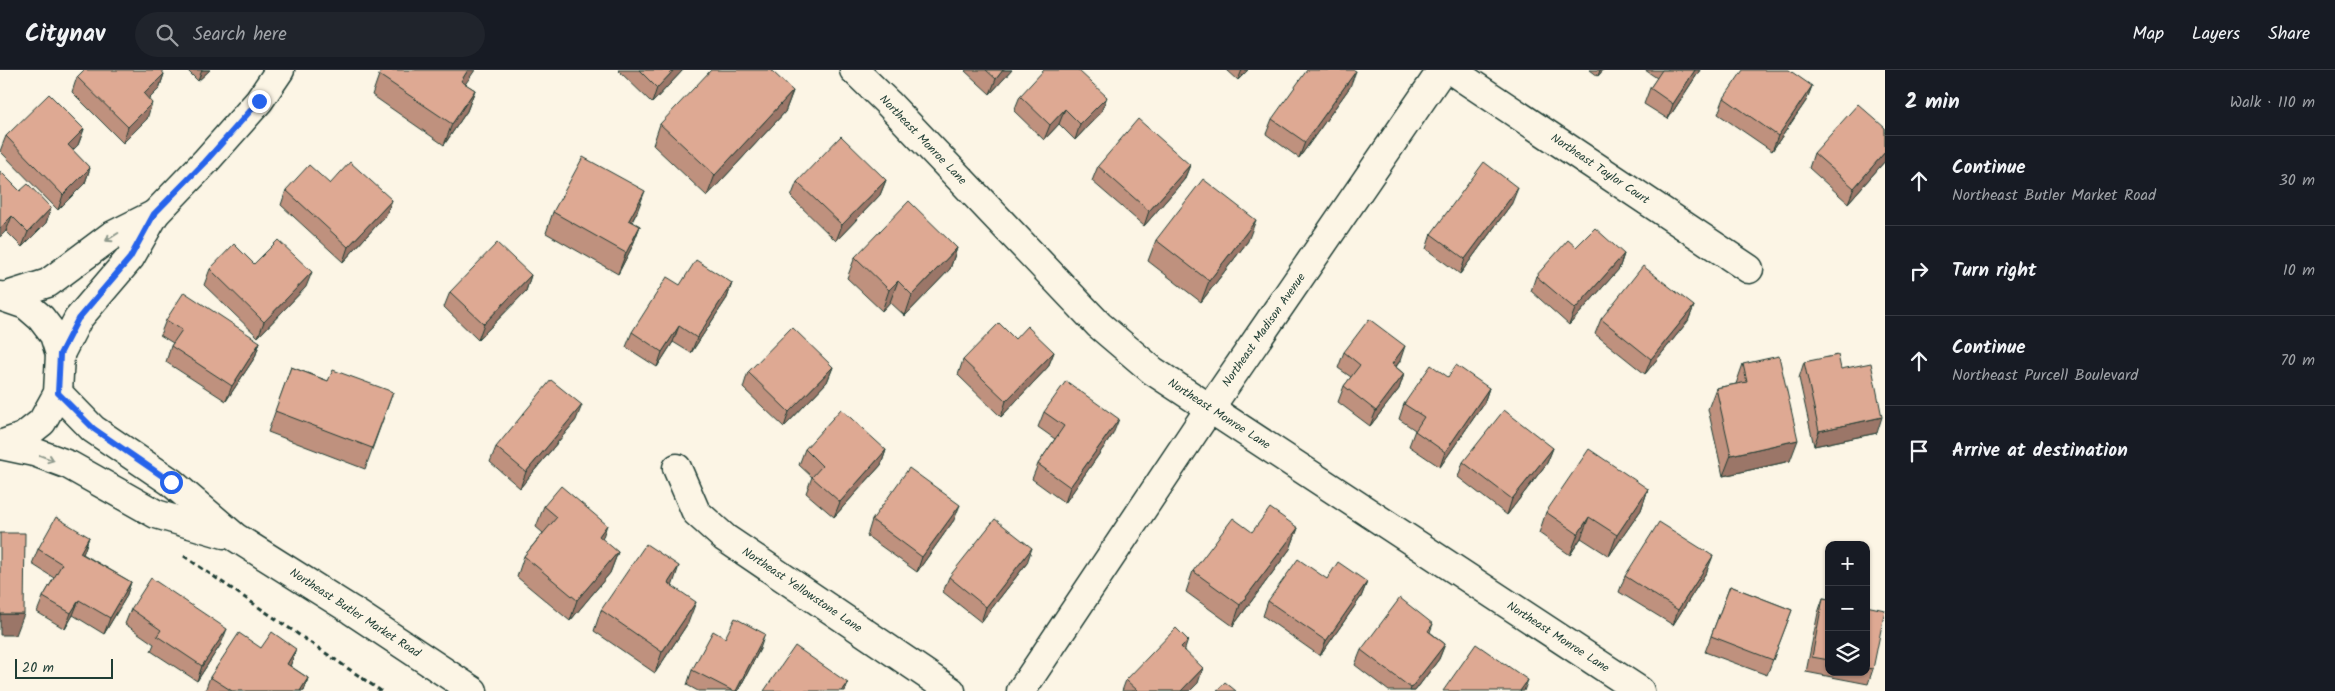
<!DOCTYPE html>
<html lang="en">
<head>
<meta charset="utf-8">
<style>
	:root { --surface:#171b24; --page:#20242c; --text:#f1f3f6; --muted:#9ea1a6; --line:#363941 }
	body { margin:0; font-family:Kalam,sans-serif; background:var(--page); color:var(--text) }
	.controls { position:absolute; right:15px; bottom:15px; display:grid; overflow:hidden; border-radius:10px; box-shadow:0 1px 4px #0004 }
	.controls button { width:45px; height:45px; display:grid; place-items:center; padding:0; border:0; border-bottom:1px solid var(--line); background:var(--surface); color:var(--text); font:25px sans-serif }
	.scale { position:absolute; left:15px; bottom:12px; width:98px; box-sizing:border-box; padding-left:5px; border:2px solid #1f3d34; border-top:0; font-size:14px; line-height:18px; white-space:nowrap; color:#1f3d34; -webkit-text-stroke:4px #fcf5e5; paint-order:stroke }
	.stop { position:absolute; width:15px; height:15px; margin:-11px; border:4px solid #2563eb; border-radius:50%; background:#fff }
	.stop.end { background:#2563eb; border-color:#fff; box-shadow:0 1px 5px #0008 }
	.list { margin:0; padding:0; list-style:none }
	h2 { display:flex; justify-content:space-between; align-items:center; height:65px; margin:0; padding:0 20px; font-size:21px }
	h2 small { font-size:16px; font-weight:400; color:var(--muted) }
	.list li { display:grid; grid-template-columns:32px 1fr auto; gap:15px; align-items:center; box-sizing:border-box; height:90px; padding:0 20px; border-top:1px solid var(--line) }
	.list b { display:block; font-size:19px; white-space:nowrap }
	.list p { margin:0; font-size:16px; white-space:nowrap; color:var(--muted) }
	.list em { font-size:16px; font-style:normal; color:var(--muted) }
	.icon { flex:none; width:28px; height:28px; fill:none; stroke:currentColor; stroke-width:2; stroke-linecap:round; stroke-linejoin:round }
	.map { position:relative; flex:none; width:1885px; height:621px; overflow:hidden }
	header { display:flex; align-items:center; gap:30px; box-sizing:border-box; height:70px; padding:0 25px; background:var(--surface); border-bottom:1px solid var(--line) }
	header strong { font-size:24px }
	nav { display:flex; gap:28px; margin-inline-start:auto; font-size:18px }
	.search { width:350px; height:45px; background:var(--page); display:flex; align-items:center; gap:12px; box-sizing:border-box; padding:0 18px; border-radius:28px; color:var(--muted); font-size:19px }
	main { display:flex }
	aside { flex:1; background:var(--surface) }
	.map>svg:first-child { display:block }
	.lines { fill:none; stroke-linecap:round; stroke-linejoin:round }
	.street-casing { stroke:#1f3d34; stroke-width:31 }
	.secondary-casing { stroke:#1f3d34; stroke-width:31 }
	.path { stroke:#1f3d34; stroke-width:3; stroke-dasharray:5 4; stroke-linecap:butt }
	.street { stroke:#fcf5e5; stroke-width:28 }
	.secondary { stroke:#fcf5e5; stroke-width:28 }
	.wall { fill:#bf917e; stroke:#1f3d34 }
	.shaded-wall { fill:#9b7667; stroke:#1f3d34 }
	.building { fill:#dea993; stroke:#1f3d34 }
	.oneway { stroke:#8e998c }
	.route { stroke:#2563eb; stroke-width:6 }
	.labels { text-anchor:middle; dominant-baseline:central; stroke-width:4; stroke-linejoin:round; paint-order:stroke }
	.street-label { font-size:12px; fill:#1f3d34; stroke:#fcf5e5 }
</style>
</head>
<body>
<header>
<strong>Citynav</strong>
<div class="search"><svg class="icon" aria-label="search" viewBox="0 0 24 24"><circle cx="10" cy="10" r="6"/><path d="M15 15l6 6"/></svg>Search here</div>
<nav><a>Map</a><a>Layers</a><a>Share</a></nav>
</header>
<main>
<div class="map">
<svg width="1885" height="621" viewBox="0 0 1885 621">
	<rect width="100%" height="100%" fill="#fcf5e5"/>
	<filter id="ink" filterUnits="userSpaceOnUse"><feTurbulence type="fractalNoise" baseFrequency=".02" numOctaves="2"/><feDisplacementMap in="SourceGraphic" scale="10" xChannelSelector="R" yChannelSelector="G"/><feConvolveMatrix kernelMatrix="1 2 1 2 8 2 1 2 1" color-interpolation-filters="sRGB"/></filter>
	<g filter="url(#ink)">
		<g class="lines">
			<g class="street-casing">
				<g id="street">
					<polyline points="854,0 888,33 1099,255 1153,301 1640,621"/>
					<polyline points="1451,0 1749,199"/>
					<polyline points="677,398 696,442 725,468 951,621"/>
					<polyline points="1021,621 1210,338 1442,0"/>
				</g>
			</g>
			<g class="secondary-casing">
				<g id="secondary">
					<polyline points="0,226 26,235 41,248 54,265 60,284 58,323 42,352 23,367 0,375"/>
					<polyline points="7,226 48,213 111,166 155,144"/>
					<polyline points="60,284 78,249 130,188 155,144 205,92 259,31 280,0"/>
					<polyline points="58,323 93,359 171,412 235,467 351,540 473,621"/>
					<polyline points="1,375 34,382 69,395 156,444 224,464"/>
				</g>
			</g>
			<polyline class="path" points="184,486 381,621"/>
			<use href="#street" class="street"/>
			<use href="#secondary" class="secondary"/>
		</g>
		<g class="wall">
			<polygon points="187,0 210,0 198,11"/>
			<polygon points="618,0 683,0 652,33"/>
			<polygon points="966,0 1012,0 990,24 965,1"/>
			<polygon points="1227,0 1248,0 1238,10"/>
			<polygon points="1590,0 1603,0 1598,6"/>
			<polygon points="1645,0 1700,0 1668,49 1644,34 1650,18 1657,8"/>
			<polygon points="164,4 159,19 149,29 147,49 123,73 72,22 77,7"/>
			<polygon points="379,5 465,14 475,20 467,41 444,75 372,25"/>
			<polygon points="1812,16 1806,31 1772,81 1718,44 1724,28"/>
			<polygon points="1350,17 1299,88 1266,64 1272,49"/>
			<polygon points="793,21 785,42 707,126 653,75 660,54"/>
			<polygon points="1020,26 1101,42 1075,70 1059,54 1044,70 1014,41"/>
			<polygon points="1885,58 1885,91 1848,133 1809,98 1814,83"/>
			<polygon points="84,59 78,75 72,80 90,98 85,113 58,140 0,81 6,66"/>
			<polygon points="1190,95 1184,110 1144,156 1092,111 1098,96"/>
			<polygon points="886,110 880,125 836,171 791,127 797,112"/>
			<polygon points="330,114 392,130 386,145 343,192 281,135 286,120"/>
			<polygon points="20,121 51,138 46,153 22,177 6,161"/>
			<polygon points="1512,133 1460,204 1426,179 1431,164"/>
			<polygon points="553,142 637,142 632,152 640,156 632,177 618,204 546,163"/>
			<polygon points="1156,170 1248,171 1201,232 1148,191"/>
			<polygon points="957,178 950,199 905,246 890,232 882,241 847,208 855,187"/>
			<polygon points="1624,184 1619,199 1569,255 1531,221 1536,206"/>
			<polygon points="210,199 306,217 258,267 204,215"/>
			<polygon points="531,205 526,221 478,270 444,237 450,222"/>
			<polygon points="732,213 727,228 691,283 673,272 657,297 626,277 632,262 680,215"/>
			<polygon points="1694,236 1688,251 1645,304 1595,264 1601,249"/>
			<polygon points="166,250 260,272 255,287 226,331 166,292 171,276 173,273 160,265"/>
			<polygon points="1015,269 1054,282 1048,297 1001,347 958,305 963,290"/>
			<polygon points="1344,282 1400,291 1396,297 1404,304 1399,319 1370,356 1338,332 1344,316 1351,307 1338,298"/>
			<polygon points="1804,292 1841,299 1877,363 1814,376 1799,308"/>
			<polygon points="1743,294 1790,391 1723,406 1708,339 1716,318 1736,314"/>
			<polygon points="291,297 328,311 393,322 365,399 268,362"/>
			<polygon points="833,297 827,312 784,357 743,318 748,302"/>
			<polygon points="1448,307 1489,318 1484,333 1440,397 1409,376 1415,360 1399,349 1404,334"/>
			<polygon points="1044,342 1113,364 1065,433 1032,409 1038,394 1055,369 1038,357"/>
			<polygon points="576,350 520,418 490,392 496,377"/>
			<polygon points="1553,378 1547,393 1507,445 1458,407 1463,392"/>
			<polygon points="805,379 886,380 881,395 834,447 806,423 812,407 799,395"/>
			<polygon points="1648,419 1641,440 1609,486 1581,468 1570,485 1539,463 1546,442"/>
			<polygon points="544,436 618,482 610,503 570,551 517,507 524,486 543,463 536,457"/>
			<polygon points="872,450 954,450 917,502 867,466"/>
			<polygon points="1298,458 1290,479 1233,556 1186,522 1193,501 1252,462"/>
			<polygon points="89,467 83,484 131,512 126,527 104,564 73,545 65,559 37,542 43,527 54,508 32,494 38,479"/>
			<polygon points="1027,493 981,552 943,522 949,507"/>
			<polygon points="1707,501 1673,555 1619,522 1625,506"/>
			<polygon points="1327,509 1367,512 1361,527 1320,586 1263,546 1268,531"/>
			<polygon points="672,516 688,553 655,603 594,561 601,540"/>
			<polygon points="1730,516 1792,540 1767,605 1705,582"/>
			<polygon points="1823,528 1829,529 1829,602 1866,602 1866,536 1873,599 1868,614 1806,602 1818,543"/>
			<polygon points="131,539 221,574 197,611 151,581 154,574 125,554"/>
			<polygon points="1433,554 1430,562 1445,574 1439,589 1415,621 1389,621 1355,595 1361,580"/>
			<polygon points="725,568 760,579 738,621 698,621 687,615 692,600"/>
			<polygon points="261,578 296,579 290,596 308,608 304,621 205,621 210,607"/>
			<polygon points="1185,580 1198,613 1190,621 1122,621 1126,610"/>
		</g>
		<g class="shaded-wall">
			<polygon points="202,0 210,0 198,11"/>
			<polygon points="468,0 475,0 453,32 461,11"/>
			<polygon points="674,0 683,0 652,33 657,18"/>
			<polygon points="1003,0 1012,0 990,24 996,9"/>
			<polygon points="1242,0 1248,0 1238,10"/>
			<polygon points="1600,0 1603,0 1598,6"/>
			<polygon points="1695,0 1700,0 1668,49 1673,34"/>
			<polygon points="1356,1 1350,17 1299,88 1305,72"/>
			<polygon points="164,4 159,19 138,40 144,24"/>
			<polygon points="1812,16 1806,31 1772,81 1778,66"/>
			<polygon points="475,20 467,41 444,75 452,54"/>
			<polygon points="793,21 785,42 707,126 715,105"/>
			<polygon points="1107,27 1101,42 1075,70 1080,54"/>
			<polygon points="152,33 147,49 123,73 128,57"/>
			<polygon points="1065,39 1059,54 1044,70 1050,55"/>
			<polygon points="84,59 78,75 62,91 68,75"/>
			<polygon points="1885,82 1885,91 1848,133 1854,118"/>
			<polygon points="1190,95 1184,110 1144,156 1149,141"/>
			<polygon points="90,98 85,113 58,140 63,125"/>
			<polygon points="886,110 880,125 836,171 842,155"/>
			<polygon points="1518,118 1512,133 1460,204 1465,189"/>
			<polygon points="645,121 637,142 621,171 629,150"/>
			<polygon points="392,130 386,145 343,192 348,177"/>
			<polygon points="51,138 46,153 22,177 28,162"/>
			<polygon points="12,146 6,161 0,167 0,158"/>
			<polygon points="1256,150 1248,171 1201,232 1209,211"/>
			<polygon points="640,156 632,177 618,204 626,183"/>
			<polygon points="957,178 950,199 905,246 912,225"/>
			<polygon points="1624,184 1619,199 1569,255 1575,239"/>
			<polygon points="312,202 306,217 258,267 264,252"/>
			<polygon points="531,205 526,221 478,270 484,254"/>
			<polygon points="898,211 890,232 882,241 889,220"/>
			<polygon points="732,213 727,228 691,283 697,268"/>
			<polygon points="1694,236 1688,251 1645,304 1651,289"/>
			<polygon points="679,256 673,272 657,297 662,282"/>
			<polygon points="260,272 255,287 226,331 232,316"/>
			<polygon points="1405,276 1400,291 1386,309 1392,294"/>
			<polygon points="1054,282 1048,297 1001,347 1006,331"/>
			<polygon points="833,297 827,312 784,357 789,342"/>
			<polygon points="1404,304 1399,319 1370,356 1376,341"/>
			<polygon points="1489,318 1484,333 1440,397 1445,382"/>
			<polygon points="582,335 576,350 520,418 526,402"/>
			<polygon points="1882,347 1877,363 1814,376 1819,361"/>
			<polygon points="1119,349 1113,364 1065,433 1070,417"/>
			<polygon points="1798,370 1790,391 1723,406 1731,385"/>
			<polygon points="1553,378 1547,393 1507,445 1512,429"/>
			<polygon points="886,380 881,395 834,447 840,432"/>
			<polygon points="1648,419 1641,440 1609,486 1617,465"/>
			<polygon points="960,435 954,450 917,502 922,487"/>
			<polygon points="1589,447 1581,468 1570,485 1578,464"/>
			<polygon points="607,455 600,476 599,466"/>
			<polygon points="1298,458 1290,479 1233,556 1240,535"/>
			<polygon points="89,467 84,482 75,498 80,483"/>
			<polygon points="1032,478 1027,493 981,552 986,537"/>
			<polygon points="618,482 610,503 570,551 577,530"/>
			<polygon points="1713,486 1707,501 1673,555 1678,540"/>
			<polygon points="679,496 672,517 668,513"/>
			<polygon points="131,512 126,527 104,564 110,548"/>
			<polygon points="1367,512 1361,527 1320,586 1326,571"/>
			<polygon points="79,530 73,545 65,559 71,543"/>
			<polygon points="696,532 688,553 655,603 662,582"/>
			<polygon points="0,544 24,544 16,565 0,565"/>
			<polygon points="227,559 221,574 197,611 202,596"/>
			<polygon points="765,564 760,579 738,621 736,621"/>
			<polygon points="1188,570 1183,585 1181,577"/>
			<polygon points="1445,574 1439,589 1415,621 1410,621 1411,618"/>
			<polygon points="296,579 289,600 287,594"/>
			<polygon points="1203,598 1198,613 1190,621 1181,621"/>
			<polygon points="308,608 304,621 300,621"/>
			<polygon points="1528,610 1524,621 1520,621"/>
			<polygon points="848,613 845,621 842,621"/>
		</g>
		<g class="building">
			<polygon points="84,0 161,0 164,4 144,24 152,33 128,57 77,7"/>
			<polygon points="382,0 468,0 461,11 475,20 452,54 379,5"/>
			<polygon points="639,0 674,0 657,18"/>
			<polygon points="711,0 771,0 793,21 715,105 660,54"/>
			<polygon points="986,0 1003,0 996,9"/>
			<polygon points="1044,0 1078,0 1107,27 1080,54 1065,39 1050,55 1020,26"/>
			<polygon points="1307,0 1354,0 1356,1 1305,72 1272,49"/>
			<polygon points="1662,0 1695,0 1673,34 1650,18"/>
			<polygon points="1743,0 1789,0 1812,16 1778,66 1724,28"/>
			<polygon points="49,24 84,59 68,75 90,98 63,125 6,66"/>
			<polygon points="1858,34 1885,58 1885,82 1854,118 1814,83"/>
			<polygon points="1138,49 1190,95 1149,141 1098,96"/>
			<polygon points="841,66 886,110 842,155 797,112"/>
			<polygon points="583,87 645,121 629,150 640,156 626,183 553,142"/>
			<polygon points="350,92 392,130 348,177 286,120 309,95 330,114"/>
			<polygon points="1484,92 1518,118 1465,189 1431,164"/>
			<polygon points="0,101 20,121 28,114 51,138 28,162 12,146 0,158"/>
			<polygon points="1203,109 1256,150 1209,211 1156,170"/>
			<polygon points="909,131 957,178 912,225 898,211 889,220 855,187"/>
			<polygon points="1595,158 1624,184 1575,239 1536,206 1568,170 1576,177"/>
			<polygon points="278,170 312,202 264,252 210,199 234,174 254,194"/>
			<polygon points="497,173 531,205 484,254 450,222"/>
			<polygon points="696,190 732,213 697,268 679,256 662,282 632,262 667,207 680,215"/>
			<polygon points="1643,196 1694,236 1651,289 1601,249"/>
			<polygon points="184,222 260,272 232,316 171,276 182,260 166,250"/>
			<polygon points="1369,249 1405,276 1392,294 1404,304 1376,341 1344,316 1360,295 1344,282"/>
			<polygon points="999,253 1015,269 1027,256 1054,282 1006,331 963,290"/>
			<polygon points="792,257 833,297 789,342 748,302"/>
			<polygon points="1838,285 1841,299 1871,293 1882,347 1819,361 1804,292"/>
			<polygon points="1779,286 1798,370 1731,385 1716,318 1747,312 1743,294"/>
			<polygon points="1431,295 1448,307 1456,295 1489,318 1445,382 1415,361 1424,347 1404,334"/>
			<polygon points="291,297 328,311 333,300 393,322 372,378 275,341"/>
			<polygon points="551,310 582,335 526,402 496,377"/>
			<polygon points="1066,311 1119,349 1070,417 1038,394 1064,356 1044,342"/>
			<polygon points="841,339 886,380 840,432 812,407 822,396 805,379"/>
			<polygon points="1504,340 1553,378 1512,429 1463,392"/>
			<polygon points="1589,379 1648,419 1617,465 1589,447 1578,464 1546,442"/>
			<polygon points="909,398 960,435 922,487 872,450"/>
			<polygon points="561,416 607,455 599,466 618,482 577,530 524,486 557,447 544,436"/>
			<polygon points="1270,438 1298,458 1240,535 1193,501 1233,448 1252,462"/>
			<polygon points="56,447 89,467 80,483 131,512 110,548 79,530 71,543 43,527 62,494 38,479"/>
			<polygon points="995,449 1032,478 986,537 949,507"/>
			<polygon points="1659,452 1713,486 1678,540 1625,506"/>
			<polygon points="0,463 25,463 24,544 0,544"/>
			<polygon points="646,474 679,496 668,513 696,532 662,582 601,540"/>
			<polygon points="1298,489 1327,509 1338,492 1367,512 1326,571 1268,531"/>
			<polygon points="151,508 227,559 202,596 157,566 161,560 131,539"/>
			<polygon points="1730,516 1792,540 1773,590 1711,566"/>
			<polygon points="1400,528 1433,554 1428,561 1445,574 1411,618 1361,580"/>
			<polygon points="1823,528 1829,529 1829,590 1812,587"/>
			<polygon points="1866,536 1885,540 1873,599 1866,598"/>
			<polygon points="735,548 765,564 736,621 733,621 692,600 713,561 725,568"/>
			<polygon points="1176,558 1188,570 1181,577 1203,598 1181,621 1138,621 1126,610"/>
			<polygon points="272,562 296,579 287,594 308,608 300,621 232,621 210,607 239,563 261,578"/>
			<polygon points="1476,574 1528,610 1520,621 1443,621"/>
			<polygon points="795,576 848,613 842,621 764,621"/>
			<polygon points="1225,612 1236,621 1217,621"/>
		</g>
		<defs><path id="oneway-shaft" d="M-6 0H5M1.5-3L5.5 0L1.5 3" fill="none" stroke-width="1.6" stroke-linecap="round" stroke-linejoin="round" transform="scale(1.25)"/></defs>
		<g class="oneway">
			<use href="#oneway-shaft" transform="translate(112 167) rotate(148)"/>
			<use href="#oneway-shaft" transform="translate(47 388) rotate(20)"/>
		</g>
	</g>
	<g class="lines" filter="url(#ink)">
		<polyline class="route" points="171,412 94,359 58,323 60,284 78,249 130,188 154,144 205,92 259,31"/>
	</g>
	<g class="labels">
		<g class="street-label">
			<text transform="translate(923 70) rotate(46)">Northeast Monroe Lane</text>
			<text transform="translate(1600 99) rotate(34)">Northeast Taylor Court</text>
			<text transform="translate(1264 260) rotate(-55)">Northeast Madison Avenue</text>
			<text transform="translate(1219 344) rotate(33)">Northeast Monroe Lane</text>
			<text transform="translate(802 520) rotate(34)">Northeast Yellowstone Lane</text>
			<text transform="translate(355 543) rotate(33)">Northeast Butler Market Road</text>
			<text transform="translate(1558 567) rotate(33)">Northeast Monroe Lane</text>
		</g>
	</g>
</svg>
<div class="controls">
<button>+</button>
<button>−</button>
<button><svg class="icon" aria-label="layers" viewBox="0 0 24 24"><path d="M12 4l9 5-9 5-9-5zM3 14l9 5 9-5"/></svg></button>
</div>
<div class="scale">20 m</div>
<div class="stop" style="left:171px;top:412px"></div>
<div class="stop end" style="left:259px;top:31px"></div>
</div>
<aside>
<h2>2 min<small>Walk · 110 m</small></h2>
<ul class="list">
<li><svg class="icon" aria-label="ahead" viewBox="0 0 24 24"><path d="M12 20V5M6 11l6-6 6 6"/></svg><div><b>Continue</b><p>Northeast Butler Market Road</p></div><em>30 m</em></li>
<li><svg class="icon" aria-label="right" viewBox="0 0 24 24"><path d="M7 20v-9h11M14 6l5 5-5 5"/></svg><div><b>Turn right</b></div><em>10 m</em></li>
<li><svg class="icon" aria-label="ahead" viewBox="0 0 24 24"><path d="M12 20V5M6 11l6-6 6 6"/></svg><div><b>Continue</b><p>Northeast Purcell Boulevard</p></div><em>70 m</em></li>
<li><svg class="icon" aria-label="arrive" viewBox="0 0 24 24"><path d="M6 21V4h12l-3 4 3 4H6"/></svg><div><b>Arrive at destination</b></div></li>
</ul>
</aside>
</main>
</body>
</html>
